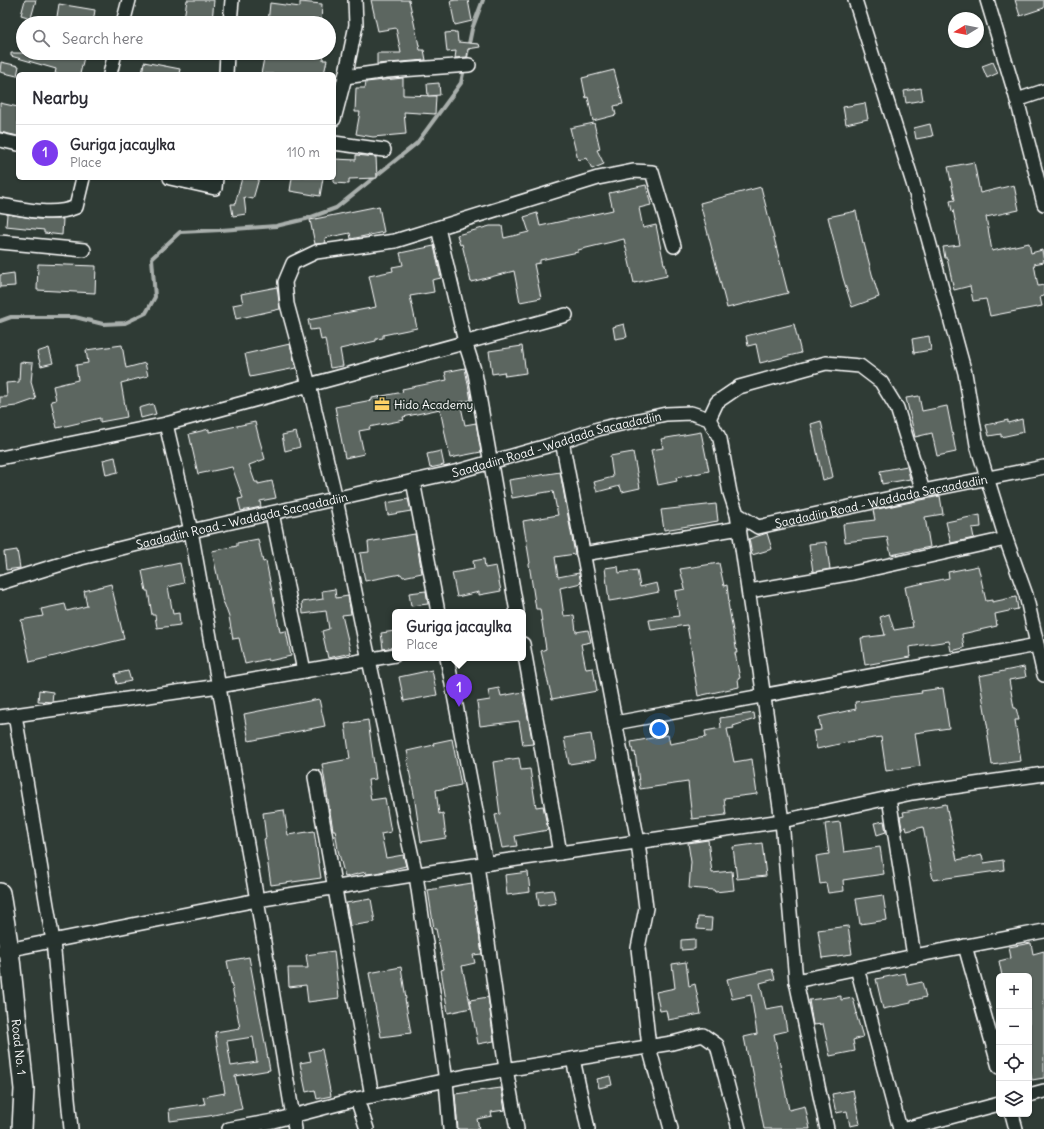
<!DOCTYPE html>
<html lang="en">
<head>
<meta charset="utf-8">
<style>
	:root { --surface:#fff; --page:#f7f7f7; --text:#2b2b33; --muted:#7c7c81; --line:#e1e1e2; --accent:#7c3aed }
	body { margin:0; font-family:Delius,sans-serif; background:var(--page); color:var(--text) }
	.controls { position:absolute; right:12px; bottom:12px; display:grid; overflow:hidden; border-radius:6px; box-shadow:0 1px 3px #0004 }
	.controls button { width:36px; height:36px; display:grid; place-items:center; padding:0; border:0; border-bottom:1px solid var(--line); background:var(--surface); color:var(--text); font:20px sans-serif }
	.compass { position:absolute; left:948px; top:12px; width:36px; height:36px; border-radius:50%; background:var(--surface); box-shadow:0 1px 3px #0004; rotate:260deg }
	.you { position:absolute; left:659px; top:729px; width:14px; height:14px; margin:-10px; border:3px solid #fff; border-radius:50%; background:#1a73e8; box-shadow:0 0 0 6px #1a73e833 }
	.badge { display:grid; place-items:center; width:26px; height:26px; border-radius:50%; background:var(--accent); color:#fff; font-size:13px; font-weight:700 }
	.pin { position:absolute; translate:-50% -33px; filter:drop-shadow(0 1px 2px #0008) }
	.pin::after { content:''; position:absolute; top:21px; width:14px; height:12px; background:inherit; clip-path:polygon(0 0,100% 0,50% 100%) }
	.popup { position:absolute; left:392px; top:609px; width:134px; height:52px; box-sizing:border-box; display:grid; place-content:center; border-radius:6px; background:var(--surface); filter:drop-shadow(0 1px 3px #0005); font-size:13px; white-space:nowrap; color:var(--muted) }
	.popup b { font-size:15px; color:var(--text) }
	.popup::after { content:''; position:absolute; left:50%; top:100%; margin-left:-8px; border:8px solid transparent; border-top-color:var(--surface) }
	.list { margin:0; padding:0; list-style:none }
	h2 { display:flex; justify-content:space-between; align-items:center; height:52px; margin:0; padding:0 16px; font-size:17px }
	h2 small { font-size:13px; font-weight:400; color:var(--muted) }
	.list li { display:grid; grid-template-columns:26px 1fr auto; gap:12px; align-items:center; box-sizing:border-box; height:56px; padding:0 16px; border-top:1px solid var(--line) }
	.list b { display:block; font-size:15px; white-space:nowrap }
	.list p { margin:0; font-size:13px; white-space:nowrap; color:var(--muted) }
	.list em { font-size:13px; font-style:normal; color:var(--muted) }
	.icon { flex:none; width:22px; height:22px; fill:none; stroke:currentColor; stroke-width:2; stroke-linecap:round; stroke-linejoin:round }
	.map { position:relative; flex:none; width:1044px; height:1129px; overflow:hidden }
	.search { position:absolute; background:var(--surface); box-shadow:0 1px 3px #0004; left:16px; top:16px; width:320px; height:44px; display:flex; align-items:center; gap:10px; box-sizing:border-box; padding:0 14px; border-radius:22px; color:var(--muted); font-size:15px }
	.panel { position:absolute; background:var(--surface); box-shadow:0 1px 3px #0004; left:16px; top:72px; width:320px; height:108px; border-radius:6px }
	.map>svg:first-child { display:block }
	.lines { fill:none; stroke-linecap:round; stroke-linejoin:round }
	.stream { stroke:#a9afac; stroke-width:4 }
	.building { fill:#5b6661; stroke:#fff; fill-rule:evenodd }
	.minor-casing { stroke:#fff; stroke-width:16 }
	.highway-casing { stroke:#fff; stroke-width:22 }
	.minor { stroke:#26332d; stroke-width:13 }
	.highway { stroke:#26332d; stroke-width:19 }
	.labels { text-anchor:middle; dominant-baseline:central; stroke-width:3.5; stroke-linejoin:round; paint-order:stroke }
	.poi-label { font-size:12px; fill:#fff; stroke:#26332d; text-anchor:start }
	.street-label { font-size:12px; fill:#fff; stroke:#26332d }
</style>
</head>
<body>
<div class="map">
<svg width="1044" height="1129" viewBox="0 0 1044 1129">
	<rect width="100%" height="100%" fill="#2f3b35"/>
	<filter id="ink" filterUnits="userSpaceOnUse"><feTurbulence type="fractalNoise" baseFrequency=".025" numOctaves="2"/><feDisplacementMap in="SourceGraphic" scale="8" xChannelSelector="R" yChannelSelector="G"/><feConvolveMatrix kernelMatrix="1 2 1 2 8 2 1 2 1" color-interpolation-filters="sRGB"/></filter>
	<g filter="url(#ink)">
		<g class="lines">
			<polyline class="stream" points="0,321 11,317 75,317 103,324 125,323 146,313 155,297 152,258 180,232 221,230 276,226 306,219 336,208 417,143 461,83 472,29 483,0"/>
		</g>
		<g class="building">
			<polygon points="25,0 36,0 31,18 21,15"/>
			<polygon points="187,0 214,0 212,21 184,18"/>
			<polygon points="371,0 409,0 420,50 424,50 426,60 377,64 377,53 401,53 396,28 378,31"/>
			<polygon points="456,0 468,0 472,21 455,25 450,1"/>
			<polygon points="1015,0 1044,0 1044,8 1020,16"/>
			<polygon points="300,2 322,4 321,23 268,23 270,3 300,7"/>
			<polygon points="59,4 95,10 93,23 56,23"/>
			<polygon points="457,32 458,42 479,44 480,47 468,49 467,57 455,58 456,51 447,52 445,33"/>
			<polygon points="11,53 85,53 80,74 55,74 56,69 11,56"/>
			<polygon points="265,53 324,53 323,60 327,60 324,74 261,74"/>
			<polygon points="1,62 19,66 17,76 0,72"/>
			<polygon points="144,62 180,69 179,74 142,74"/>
			<polygon points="993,62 998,73 987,78 982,66"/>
			<polygon points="614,70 623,104 614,106 616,115 593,121 588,97 586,98 582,78"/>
			<polygon points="403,78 403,95 436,96 435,114 404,112 406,134 373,137 356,134 360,112 355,112 356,88 365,88 366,82"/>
			<polygon points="439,83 440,95 428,96 427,84"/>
			<polygon points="921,88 923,100 906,103 904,91"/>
			<polygon points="0,103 18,107 18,136 0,132"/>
			<polygon points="865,103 868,119 846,124 843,107"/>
			<polygon points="594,123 600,149 597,150 604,164 592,169 587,158 578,160 570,128"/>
			<polygon points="930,124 933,136 916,139 914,128"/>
			<polygon points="356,155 376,157 377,178 349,179 349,184 334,183 334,159 356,160"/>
			<polygon points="974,162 980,193 1014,185 1019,210 986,217 992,251 1029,243 1031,253 1042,250 1044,262 1034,264 1038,286 1044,285 1044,296 1040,297 1042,306 990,316 986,299 973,301 970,286 954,290 947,258 945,258 943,247 960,245 953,210 952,211 950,201 955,200 948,167"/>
			<polygon points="242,178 259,178 253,199 244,197 246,214 233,216 231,204 235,204"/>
			<polygon points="292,178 323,178 320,196 290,191"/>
			<polygon points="646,185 651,205 639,208 643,228 656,225 664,264 665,264 667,276 634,283 624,239 578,250 578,252 540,260 540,263 534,264 541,298 520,302 514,271 471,282 462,244 460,245 457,235 490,226 502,226 504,238 529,232 524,217 537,213 540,226 613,210 609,193"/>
			<polygon points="761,187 788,293 727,308 700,203"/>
			<polygon points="379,206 384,232 351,239 350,233 325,238 326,243 315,244 310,220"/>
			<polygon points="856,211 863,243 864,243 872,274 879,297 852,307 843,278 828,217"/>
			<polygon points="7,214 38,219 63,219 62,235 44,233 44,230 6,226"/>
			<polygon points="434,246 441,278 432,280 434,292 410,296 417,328 383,335 383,338 376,339 376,341 340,349 343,366 330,368 325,339 321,340 319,329 310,330 308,320 376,307 369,276 393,271 392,267 403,265 400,253"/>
			<polygon points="38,264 96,266 95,293 37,290"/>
			<polygon points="14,273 15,286 0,287 0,275"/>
			<polygon points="277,287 280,309 236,319 233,305 243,303 241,294"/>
			<polygon points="624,324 627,337 615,339 613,327"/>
			<polygon points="794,324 801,353 760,363 756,344 748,346 746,336"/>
			<polygon points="929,336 931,350 914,353 912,339"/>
			<polygon points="290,344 296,368 250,377 245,354"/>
			<polygon points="122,345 126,368 145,363 148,376 121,383 127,417 100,422 100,418 57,428 51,401 56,400 53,386 78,380 76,365 88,363 86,350"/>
			<polygon points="522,346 526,373 505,376 504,372 492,374 489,351"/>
			<polygon points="49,348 53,363 41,366 37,352"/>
			<polygon points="20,362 33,363 31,382 36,399 16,406 0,408 0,397 7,397 6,383 19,382"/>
			<polygon points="465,368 471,400 460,402 465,425 476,423 481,452 450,458 440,409 403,417 404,420 369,427 370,429 359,431 364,454 345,458 335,407 372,400 372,398 403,392 402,389 447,380 445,372"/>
			<polygon points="919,396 922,411 947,406 956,452 937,456 932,433 915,437 906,398"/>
			<polygon points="153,404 156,414 141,418 139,408"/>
			<polygon points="1022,419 1024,432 1001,437 1001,434 989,436 986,425 1008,420 1008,423"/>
			<polygon points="821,421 833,477 823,480 811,424"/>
			<polygon points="255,422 259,438 265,459 249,465 255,482 258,482 258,484 272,481 276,498 260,501 261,507 241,511 238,499 243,498 232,467 198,474 189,434 209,429 209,432"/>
			<polygon points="296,432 300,447 285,451 282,435"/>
			<polygon points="701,432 709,471 676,478 677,481 658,485 651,450 663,448 661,439"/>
			<polygon points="441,451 444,465 430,468 427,454"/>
			<polygon points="633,452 640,488 622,492 620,486 597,492 594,482 613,477 610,456"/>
			<polygon points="115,457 118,472 106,475 103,460"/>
			<polygon points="907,466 910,479 882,484 880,471"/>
			<polygon points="560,472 575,554 555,557 558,577 579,573 581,583 560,588 564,616 574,615 576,632 588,630 591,642 581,644 586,669 593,668 597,691 552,699 541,651 546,649 540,609 536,609 529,564 530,563 523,521 558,515 553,491 512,498 509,480"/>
			<polygon points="940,496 943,514 925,517 930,547 891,555 887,537 845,542 843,524 875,520 873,510"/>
			<polygon points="408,499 411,511 388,515 386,503"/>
			<polygon points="716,504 718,521 664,530 661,510"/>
			<polygon points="980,515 981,527 972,528 974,538 951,543 946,522"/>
			<polygon points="767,533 772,549 752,555 749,539"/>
			<polygon points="415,534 422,573 403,577 401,574 365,581 360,553 369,552 368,542"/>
			<polygon points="258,539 263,562 266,561 280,632 286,631 291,656 269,661 268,659 245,664 239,638 233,639 229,617 224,603 223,603 212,551 237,546 237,543"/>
			<polygon points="826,542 830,569 813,572 809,544"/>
			<polygon points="17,550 20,568 6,570 4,552"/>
			<polygon points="484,559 485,568 496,566 501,591 479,595 479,592 457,597 452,573 474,569 473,561"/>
			<polygon points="180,563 184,583 168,587 173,614 179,613 180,625 157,628 155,615 152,615 148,591 146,591 142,571"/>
			<polygon points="719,563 724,586 727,585 729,602 728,603 737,653 735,653 740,678 738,679 739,687 698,696 692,660 693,660 687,625 651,630 649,620 679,616 675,591 685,589 680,569"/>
			<polygon points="618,566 619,573 637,570 640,587 657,583 659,592 629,598 609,601 605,568"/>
			<polygon points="978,566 986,601 992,600 992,602 1016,597 1018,609 995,614 997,626 962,634 964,648 951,651 949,641 909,647 910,657 865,665 861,638 885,635 880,617 889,614 894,630 913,627 905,587 949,578 948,572"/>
			<polygon points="111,584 124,639 30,662 21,620 43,616 41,609 65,604 67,611 87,606 84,591"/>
			<polygon points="335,589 336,598 348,596 351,614 342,615 351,653 328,658 322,631 329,629 326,611 303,614 302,602 323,599 322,591"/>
			<polygon points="426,591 428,604 411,606 409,593"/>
			<polygon points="395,631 395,647 383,649 381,633"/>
			<polygon points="1024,667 1026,677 1009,680 1014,708 1016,708 1019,720 1015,720 1021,761 992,765 987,730 988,730 979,676"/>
			<polygon points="432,670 437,695 404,701 399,677"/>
			<polygon points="128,671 131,681 117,684 115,674"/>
			<polygon points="499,688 501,696 523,692 533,744 523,745 519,721 480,726 477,702 490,700 488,690"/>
			<polygon points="943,688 949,728 915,733 920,766 886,771 881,737 848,742 817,749 813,731 821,730 819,717 856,709 855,702 899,696 922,693 921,691"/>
			<polygon points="39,690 53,692 52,702 38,701"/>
			<polygon points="319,699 325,726 249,741 244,714"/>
			<polygon points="754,713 755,719 733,726 734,728 727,729 734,762 752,759 757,794 724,798 726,815 692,819 688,782 640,789 635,752 633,753 631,742 668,735 670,744 706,737 705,731 721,728 720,718"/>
			<polygon points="368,720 376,779 368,780 371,800 385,798 391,832 381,834 386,858 403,855 406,866 376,873 366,874 366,872 345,877 338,850 335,830 333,830 322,764 350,759 345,724"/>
			<polygon points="591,734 595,760 569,764 564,738"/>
			<polygon points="452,739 461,785 436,790 439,814 443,813 446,838 421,842 414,795 407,760 409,759 407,751 434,745 433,743"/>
			<polygon points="519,758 521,770 530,769 536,807 543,806 548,830 515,836 517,846 502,848 495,815 500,814 493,762"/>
			<polygon points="946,804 957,860 982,855 984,863 1003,860 1004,870 933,880 923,827 907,831 906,827 902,828 900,817 904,816 903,812"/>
			<polygon points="284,810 288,835 314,831 321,878 271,885 264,839 266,838 263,813"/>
			<polygon points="884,821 886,832 877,835 874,823"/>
			<polygon points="840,822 844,852 880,847 884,874 843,880 844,891 828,893 826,883 820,884 816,856 829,854 825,824"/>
			<polygon points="708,840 712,873 732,871 734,890 715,892 714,890 689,888 691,862 688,843"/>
			<polygon points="762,843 766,876 737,879 733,847"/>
			<polygon points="528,872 530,892 507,895 505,875"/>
			<polygon points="472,883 482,954 473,955 475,963 462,966 471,1008 448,1013 441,970 444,969 436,929 434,929 428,890"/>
			<polygon points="553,890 556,903 539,906 537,892"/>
			<polygon points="883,895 887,920 860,924 856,899"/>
			<polygon points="371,899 375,922 350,926 346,903"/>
			<polygon points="698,917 712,918 711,930 697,929"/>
			<polygon points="848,926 852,954 822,958 818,930"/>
			<polygon points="695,939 695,949 681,950 681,940"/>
			<polygon points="1031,943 1033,954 1044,951 1044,1078 1032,1080 1029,1066 1029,976 1002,976 999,961 1011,958 1009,947"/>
			<polygon points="334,951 339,998 308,1002 306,985 289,987 288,968 308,968 306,955"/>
			<path d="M249 957 270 1070 235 1076 242 1109 209 1116 170 1121 169 1109 205 1104 203 1097 225 1093 215 1032 240 1028 227 961ZM253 1037 257 1062 231 1066 227 1041Z"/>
			<polygon points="686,962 689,986 695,984 701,1014 668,1020 666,1010 660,1011 656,992 675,988 672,964"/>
			<polygon points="401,967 406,999 405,999 411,1033 381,1037 369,973"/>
			<polygon points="772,969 775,979 760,983 766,1009 783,1006 787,1031 774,1034 789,1110 805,1106 810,1129 764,1129 752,1067 750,1067 744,1037 757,1034 751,995 732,999 727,979"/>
			<polygon points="905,973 908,985 922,982 926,997 911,1001 911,1003 883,1009 876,979"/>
			<polygon points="841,996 841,1000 853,998 857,1013 856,1014 863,1037 853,1040 855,1051 830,1056 823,1024 813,1025 809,1000"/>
			<polygon points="488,997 494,1041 478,1044 470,1000"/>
			<polygon points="322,1049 331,1096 317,1099 315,1090 306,1092 300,1063 311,1061 309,1052"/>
			<polygon points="610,1076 612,1085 599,1088 597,1079"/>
			<polygon points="501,1088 505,1110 491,1112 492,1116 477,1119 479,1129 458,1129 455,1094"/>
			<polygon points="853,1090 860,1124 850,1126 847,1111 836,1113 832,1094"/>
		</g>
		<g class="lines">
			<g class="minor-casing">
				<g id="minor">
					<polyline points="855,0 913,183 965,373 977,445 1006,539 1026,595 1044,675"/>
					<polyline points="987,0 1017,100 1044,204"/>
					<polyline points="123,23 129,0"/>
					<polyline points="230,23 232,0"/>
					<polyline points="110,74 115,53"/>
					<polyline points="226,74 227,53"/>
					<polyline points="345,77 387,71 469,65"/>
					<polyline points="1017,100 1044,91"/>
					<polyline points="334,119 345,77 356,25 355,0"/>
					<polyline points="0,140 18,144"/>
					<polyline points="334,143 384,150"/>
					<polyline points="170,178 215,188 216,178"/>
					<path d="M0 205C25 209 52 217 76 207L83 178"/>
					<polyline points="438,228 465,342 475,373 517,612"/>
					<polyline points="0,242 84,250"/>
					<polyline points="709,419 717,402 739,387 826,363 860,366 881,382 897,408 923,491"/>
					<polyline points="166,424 191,531 257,900 295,1129"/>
					<polyline points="562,441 638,842 646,908 638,948 649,1047 671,1129"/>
					<polyline points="0,458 166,424 566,315"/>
					<polyline points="413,481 438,612"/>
					<polyline points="272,513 304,671"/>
					<polyline points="737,514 782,821 796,981 827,1129"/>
					<polyline points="583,554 740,528"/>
					<path id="s1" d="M0 583 81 558 191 531 459 471 547 446 598 429 666 414 691 413 709 419 720 439 730 493 737 514 758 527 923 491 1044 467"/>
					<polyline points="749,591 853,573 1006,539"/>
					<polyline points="523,644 560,853"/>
					<polyline points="447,658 486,863"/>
					<polyline points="15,715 53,941 71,1129"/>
					<polyline points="0,717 219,686 395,655"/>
					<polyline points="615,723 1037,645"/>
					<polyline points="315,777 372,1096"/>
					<polyline points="889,798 914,956"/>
					<polyline points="477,865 506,1069 517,1129"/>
					<polyline points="965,946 999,1067"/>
					<polyline points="2,951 257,900 462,867 782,821 912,793 1044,774"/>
					<polyline points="857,968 900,1129"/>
					<polyline points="796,981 914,956 1044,931"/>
					<polyline points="573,1059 588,1129"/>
					<polyline points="1029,1095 1044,1091"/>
					<polyline points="357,1099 367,1129"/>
					<polyline points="1012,1114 1016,1129"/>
					<polyline points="229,1129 273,1121 357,1099 466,1076 672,1043 703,1035 717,1045 739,1129"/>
					<polyline points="450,1129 446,1081 416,875 369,660 336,499 309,385 287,304 285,282 293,263 316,252 395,241 598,178 633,171 652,172 674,246"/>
					<polyline points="905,1129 999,1104"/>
				</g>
			</g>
			<g class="highway-casing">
				<g id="highway">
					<path id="s2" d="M0 893 9 950 24 1089 22 1129"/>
				</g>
			</g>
			<use href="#minor" class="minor"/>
			<use href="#highway" class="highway"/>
		</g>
	</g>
	<defs>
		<g id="office-bare" transform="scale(1.2)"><path d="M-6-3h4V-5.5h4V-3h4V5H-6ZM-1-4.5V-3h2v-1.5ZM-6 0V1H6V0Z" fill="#ffd166" stroke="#26332d" stroke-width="2.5" paint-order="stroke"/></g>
	</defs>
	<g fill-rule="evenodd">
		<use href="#office-bare" x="382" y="404"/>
	</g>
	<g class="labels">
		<g class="poi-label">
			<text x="394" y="404">Hido Academy</text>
		</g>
		<g class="street-label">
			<text stroke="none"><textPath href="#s1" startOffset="574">Saadadiin Road - Waddada Sacaadadiin</textPath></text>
			<text stroke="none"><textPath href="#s1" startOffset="982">Saadadiin Road - Waddada Sacaadadiin</textPath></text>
			<text stroke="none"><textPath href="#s1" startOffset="250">Saadadiin Road - Waddada Sacaadadiin</textPath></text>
			<text stroke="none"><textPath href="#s2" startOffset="155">Road No. 1</textPath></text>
		</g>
	</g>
</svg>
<div class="controls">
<button>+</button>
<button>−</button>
<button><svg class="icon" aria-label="locate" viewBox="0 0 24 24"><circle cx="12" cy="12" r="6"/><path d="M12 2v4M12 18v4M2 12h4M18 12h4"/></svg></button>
<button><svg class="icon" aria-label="layers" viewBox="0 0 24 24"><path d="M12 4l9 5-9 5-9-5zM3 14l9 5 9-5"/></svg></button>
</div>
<svg class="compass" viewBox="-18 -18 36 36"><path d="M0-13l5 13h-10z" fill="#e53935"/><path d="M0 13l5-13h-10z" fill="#7c7c81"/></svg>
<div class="you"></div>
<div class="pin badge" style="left:459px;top:707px">1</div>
<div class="popup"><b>Guriga jacaylka</b>Place</div>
<div class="search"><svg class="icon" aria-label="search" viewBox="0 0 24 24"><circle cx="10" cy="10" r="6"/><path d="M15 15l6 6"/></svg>Search here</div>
<section class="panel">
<h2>Nearby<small></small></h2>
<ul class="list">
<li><span class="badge">1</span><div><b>Guriga jacaylka</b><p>Place</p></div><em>110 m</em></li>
</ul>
</section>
</div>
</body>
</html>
